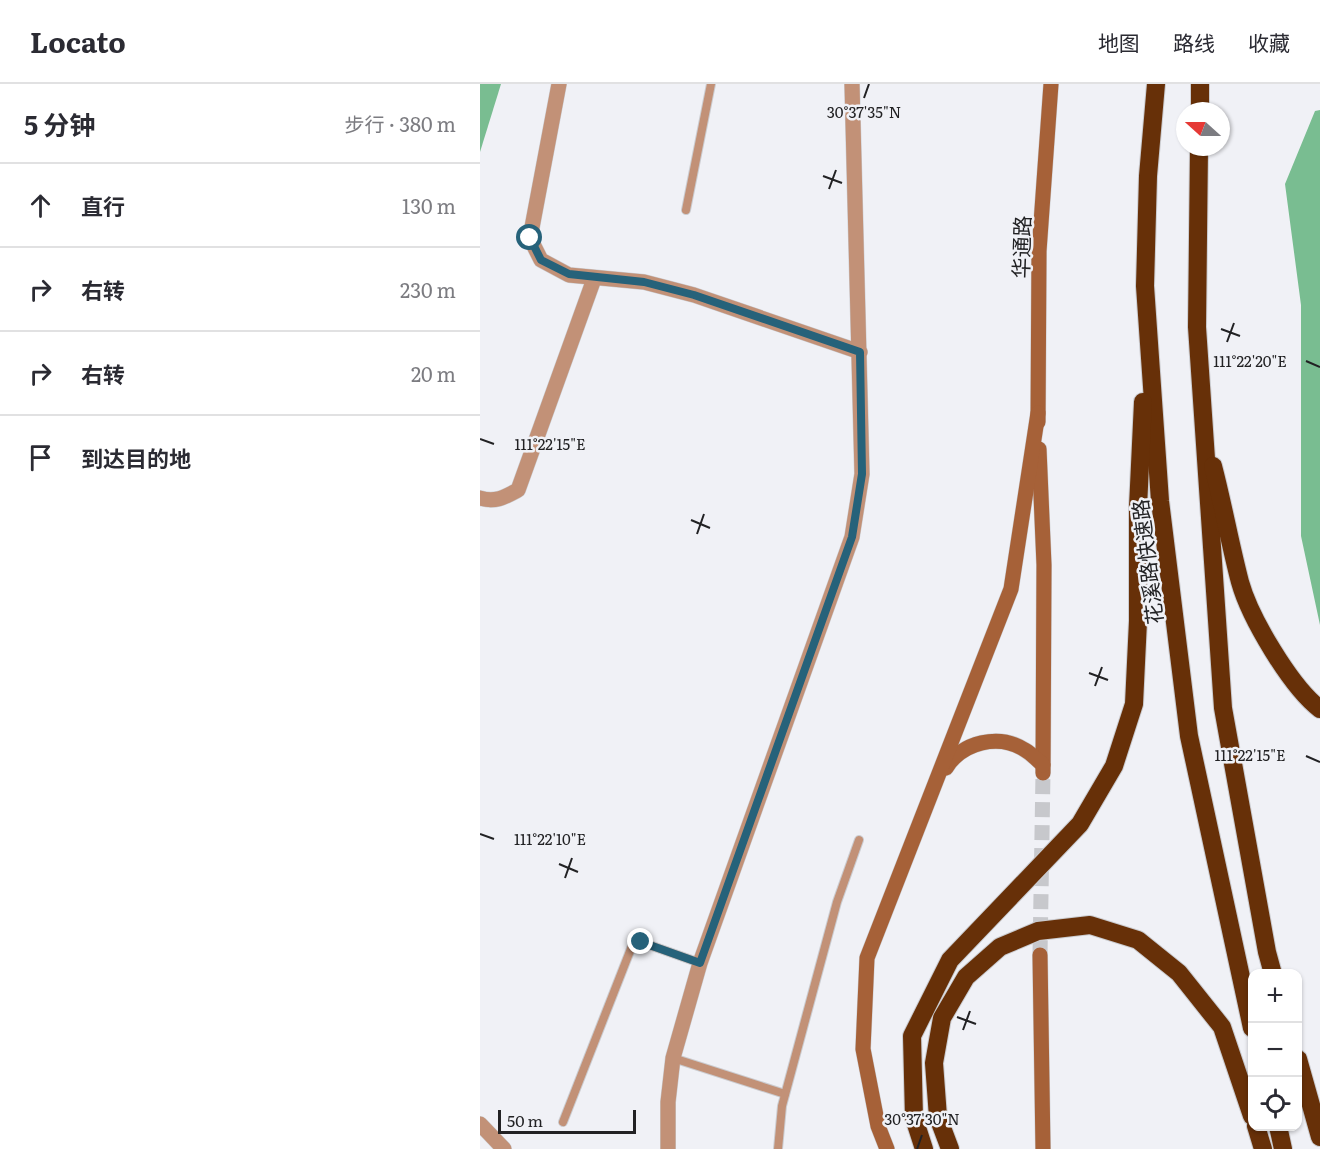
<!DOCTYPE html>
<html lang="zh">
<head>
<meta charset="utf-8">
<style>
	:root { --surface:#fff; --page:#f7f7f7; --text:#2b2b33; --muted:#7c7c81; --line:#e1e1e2 }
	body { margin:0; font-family:Literata,"Noto Sans SC",serif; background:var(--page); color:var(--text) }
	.controls { position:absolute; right:18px; bottom:18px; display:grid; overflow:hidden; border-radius:12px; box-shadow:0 2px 4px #0004 }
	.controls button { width:54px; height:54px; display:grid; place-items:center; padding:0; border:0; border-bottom:2px solid var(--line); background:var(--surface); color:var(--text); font:30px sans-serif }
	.compass { position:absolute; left:696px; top:18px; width:54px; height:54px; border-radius:50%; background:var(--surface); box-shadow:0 2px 4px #0004; rotate:291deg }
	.scale { position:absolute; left:18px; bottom:15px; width:138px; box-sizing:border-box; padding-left:6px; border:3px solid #222224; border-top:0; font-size:16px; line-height:21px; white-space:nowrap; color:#222224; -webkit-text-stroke:4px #f0f1f6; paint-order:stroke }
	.stop { position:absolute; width:18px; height:18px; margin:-14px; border:4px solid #26627a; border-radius:50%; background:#fff }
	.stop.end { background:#26627a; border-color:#fff; box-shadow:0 2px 6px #0008 }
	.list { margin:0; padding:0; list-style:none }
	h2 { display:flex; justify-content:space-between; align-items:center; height:78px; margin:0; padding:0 24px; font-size:26px }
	h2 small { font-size:20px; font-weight:400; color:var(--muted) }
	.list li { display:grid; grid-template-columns:39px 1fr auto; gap:18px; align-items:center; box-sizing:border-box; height:84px; padding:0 24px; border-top:2px solid var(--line) }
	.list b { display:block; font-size:22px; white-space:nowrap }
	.list em { font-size:20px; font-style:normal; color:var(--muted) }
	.icon { flex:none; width:33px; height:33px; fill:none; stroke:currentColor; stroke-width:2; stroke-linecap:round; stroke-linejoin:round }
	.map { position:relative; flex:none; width:840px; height:1065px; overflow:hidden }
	header { display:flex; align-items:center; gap:36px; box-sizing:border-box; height:84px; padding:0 30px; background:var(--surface); border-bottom:2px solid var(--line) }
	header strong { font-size:28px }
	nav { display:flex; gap:33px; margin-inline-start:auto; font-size:21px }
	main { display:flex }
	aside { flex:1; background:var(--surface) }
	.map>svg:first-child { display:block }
	.forest { fill:#79bd91 }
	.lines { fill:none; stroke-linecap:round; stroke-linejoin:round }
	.secondary-tunnel { stroke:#c7c8cc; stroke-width:15; stroke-dasharray:15 8; stroke-linecap:butt }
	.lane-casing { stroke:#cbccd0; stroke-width:10 }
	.street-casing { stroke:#cbccd0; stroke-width:16 }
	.secondary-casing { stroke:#cbccd0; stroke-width:16 }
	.highway-casing { stroke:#cbccd0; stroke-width:20 }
	.lane { stroke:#c29177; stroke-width:8 }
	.street { stroke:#c29177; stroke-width:15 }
	.secondary { stroke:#a66138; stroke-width:15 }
	.highway { stroke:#673008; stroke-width:18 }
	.route { stroke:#26627a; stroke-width:8 }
	.ticks { fill:none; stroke:#222224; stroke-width:2 }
	.labels { text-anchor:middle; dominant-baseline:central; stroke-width:5; stroke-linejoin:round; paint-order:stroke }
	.street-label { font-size:21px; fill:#222224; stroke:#f0f1f6 }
	.ticks-label { font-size:15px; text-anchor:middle; fill:#222224; stroke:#f0f1f6; stroke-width:5; stroke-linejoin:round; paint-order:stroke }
</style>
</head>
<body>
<header>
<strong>Locato</strong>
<nav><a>地图</a><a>路线</a><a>收藏</a></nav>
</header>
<main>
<aside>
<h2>5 分钟<small>步行 · 380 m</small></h2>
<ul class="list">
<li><svg class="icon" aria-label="ahead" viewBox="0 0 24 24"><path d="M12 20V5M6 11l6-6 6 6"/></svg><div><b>直行</b></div><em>130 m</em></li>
<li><svg class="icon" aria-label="right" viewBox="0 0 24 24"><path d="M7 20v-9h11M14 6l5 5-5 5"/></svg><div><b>右转</b></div><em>230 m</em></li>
<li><svg class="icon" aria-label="right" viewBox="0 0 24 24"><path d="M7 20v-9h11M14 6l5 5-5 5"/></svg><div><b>右转</b></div><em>20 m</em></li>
<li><svg class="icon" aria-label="arrive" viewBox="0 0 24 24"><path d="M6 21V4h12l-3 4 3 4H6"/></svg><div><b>到达目的地</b></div></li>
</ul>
</aside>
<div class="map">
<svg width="840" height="1065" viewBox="0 0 840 1065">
	<rect width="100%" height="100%" fill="#f0f1f6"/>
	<g class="forest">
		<polygon points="0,0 21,0 0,68"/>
		<polygon points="840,26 840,541 821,452 821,221 805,100 835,27"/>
	</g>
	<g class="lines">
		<polyline class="secondary-tunnel" points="560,871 563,689"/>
		<g class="lane-casing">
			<g id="lane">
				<polyline points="206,126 231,0"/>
				<polyline points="193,974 305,1010"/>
				<polyline points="83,1038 152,862 161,858 220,879"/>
				<polyline points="298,1065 302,1022 357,818 379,756"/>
			</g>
		</g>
		<g class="street-casing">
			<g id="street">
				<polyline points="79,0 50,154 61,176 89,191 164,198 214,211 380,268"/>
				<path d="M0 414C15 419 25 413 38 406L114 195"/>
				<polyline points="0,1040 24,1065"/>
				<polyline points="188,1065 188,1018 193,974 220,879 372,453 382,390 372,0"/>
			</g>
		</g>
		<g class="secondary-casing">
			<g id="secondary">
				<polyline points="558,338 559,167 571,0"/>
				<polyline points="559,365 564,481 563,689"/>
				<path d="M466 684C482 658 519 649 545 666 552 670 557 676 563 681"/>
				<polyline points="560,871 563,1065"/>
				<polyline points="407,1065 398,1042 383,965 387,874 531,505 558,329"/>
			</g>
		</g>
		<g class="highway-casing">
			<g id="highway">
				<polyline points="676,0 668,92 665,202 680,417 709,652 772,944"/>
				<polyline points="720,27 720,0"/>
				<polyline points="719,63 717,243 743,624 787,868 793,890"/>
				<path d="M733 382C743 420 750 460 760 498 770 534 811 603 840 625"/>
				<polyline points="818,975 840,1053"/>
				<polyline points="776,1042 783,1065"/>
				<polyline points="798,1042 803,1065"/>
				<polyline points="444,1065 434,1034 432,952 470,876 600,740 634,682 654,620 658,537 658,423 663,318"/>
				<polyline points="470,1065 458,1033 454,979 462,934 486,893 520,863 558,847 610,841 658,856 699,889 742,943 772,1032"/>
			</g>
		</g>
		<use href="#lane" class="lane"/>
		<use href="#street" class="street"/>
		<use href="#secondary" class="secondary"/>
		<use href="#highway" class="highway"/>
	</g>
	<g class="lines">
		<polyline class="route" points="50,154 61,176 89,190 164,198 214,211 380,268 382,390 372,453 220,879 161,858"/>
	</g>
	<path class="ticks" d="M384 14 389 0M343 92 362 99M349 105 356 86M741 245 760 252M747 258 754 239M826 277 840 283M0 355 14 360M211 436 230 444M217 450 224 430M609 589 628 596M615 602 622 583M826 672 840 678M0 750 14 755M79 780 98 788M85 794 92 774M477 933 496 940M483 946 490 927M437 1065 442 1051"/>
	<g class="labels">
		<g class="street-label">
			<text transform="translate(540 163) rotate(-88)">华通路</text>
			<text transform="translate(666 478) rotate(-97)">花溪路快速路</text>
		</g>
	</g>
	<g class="ticks-label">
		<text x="384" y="34">30°37'35"N</text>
		<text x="770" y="283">111°22'20"E</text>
		<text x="70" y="366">111°22'15"E</text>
		<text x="770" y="677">111°22'15"E</text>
		<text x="70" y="761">111°22'10"E</text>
		<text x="442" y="1041">30°37'30"N</text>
	</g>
</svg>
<div class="controls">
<button>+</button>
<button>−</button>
<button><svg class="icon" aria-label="locate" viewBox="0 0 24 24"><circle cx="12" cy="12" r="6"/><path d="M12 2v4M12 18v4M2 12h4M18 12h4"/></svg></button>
</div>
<svg class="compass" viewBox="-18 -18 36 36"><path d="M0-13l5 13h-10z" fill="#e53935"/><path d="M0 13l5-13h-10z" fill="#7c7c81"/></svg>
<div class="scale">50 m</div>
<div class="stop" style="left:50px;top:154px"></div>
<div class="stop end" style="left:161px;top:858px"></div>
</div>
</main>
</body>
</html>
